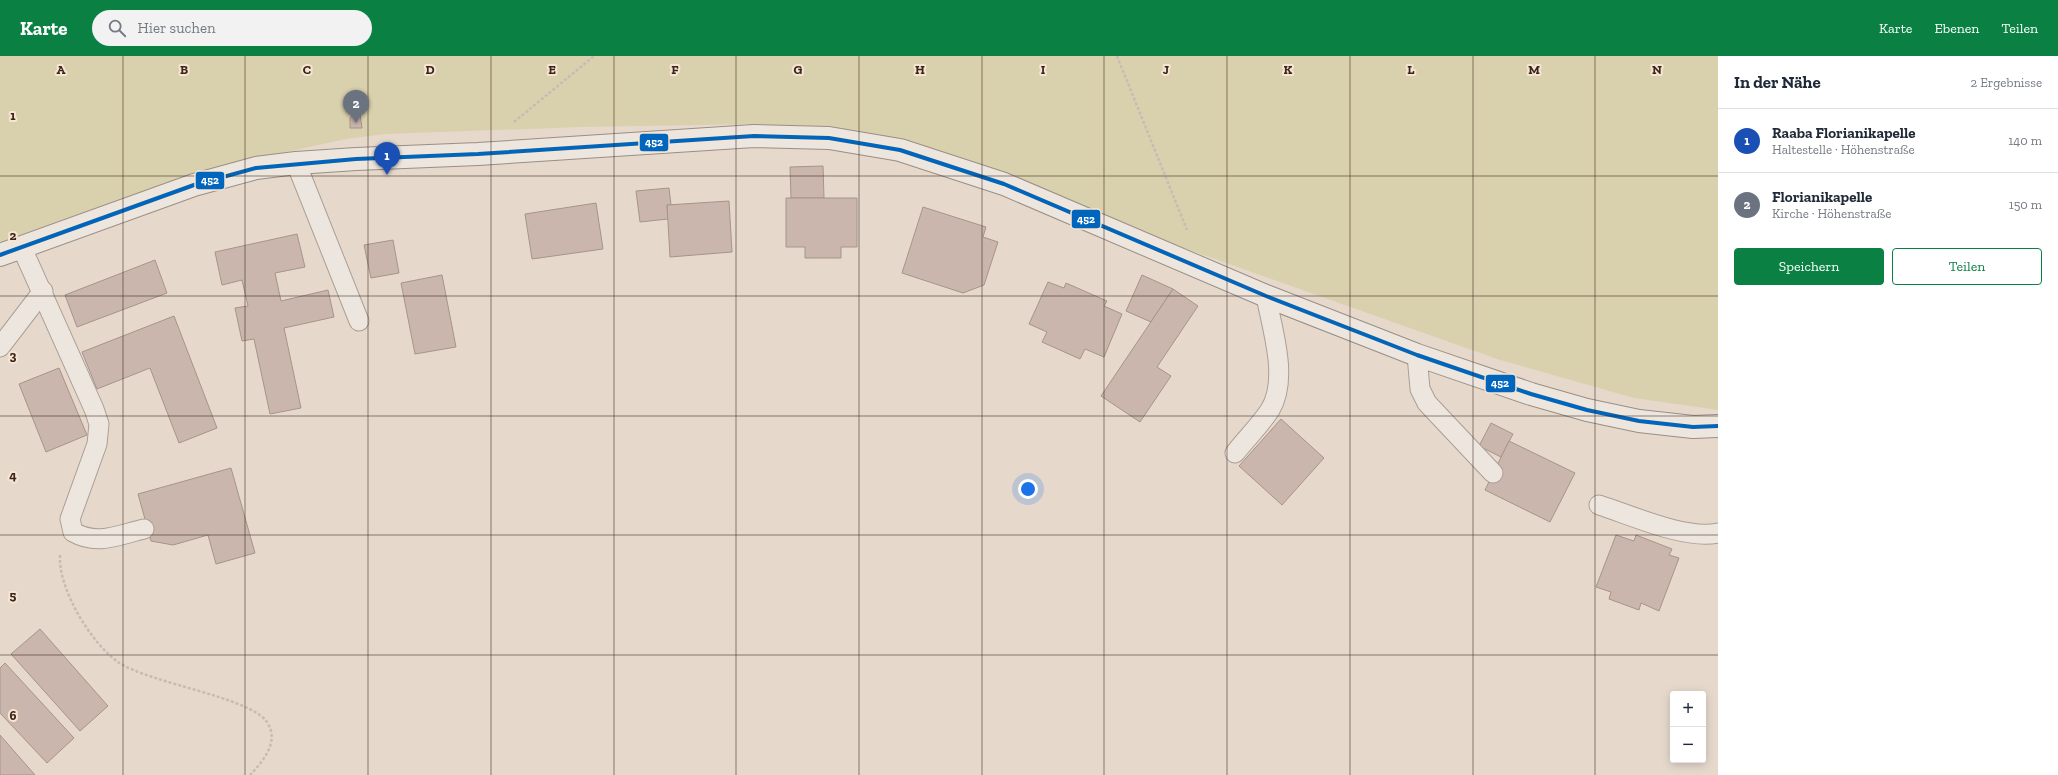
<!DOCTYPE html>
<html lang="de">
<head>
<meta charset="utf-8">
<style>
	:root { --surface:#fff; --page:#f2f2f3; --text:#1f2937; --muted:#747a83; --line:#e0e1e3; --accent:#0b8043 }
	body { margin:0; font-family:"Zilla Slab",serif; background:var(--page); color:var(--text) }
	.controls { position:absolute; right:12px; bottom:12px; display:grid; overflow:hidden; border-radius:4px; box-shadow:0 2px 10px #0003 }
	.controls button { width:36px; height:36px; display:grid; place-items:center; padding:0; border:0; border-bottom:1px solid var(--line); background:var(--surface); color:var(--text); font:20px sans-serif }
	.you { position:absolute; left:1028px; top:433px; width:14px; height:14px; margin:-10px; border:3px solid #fff; border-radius:50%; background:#1a73e8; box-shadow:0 0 0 6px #1a73e833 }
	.badge { display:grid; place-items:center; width:26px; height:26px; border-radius:50%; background:var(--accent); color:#fff; font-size:13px; font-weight:700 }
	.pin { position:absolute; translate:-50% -33px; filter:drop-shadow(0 1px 2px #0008) }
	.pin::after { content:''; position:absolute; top:21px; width:14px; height:12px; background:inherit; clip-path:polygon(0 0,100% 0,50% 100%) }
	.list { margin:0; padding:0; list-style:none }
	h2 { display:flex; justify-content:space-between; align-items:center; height:52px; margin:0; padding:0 16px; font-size:17px }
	h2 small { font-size:13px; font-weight:400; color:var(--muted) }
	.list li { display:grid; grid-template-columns:26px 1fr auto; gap:12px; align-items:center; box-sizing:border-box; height:64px; padding:0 16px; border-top:1px solid var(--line) }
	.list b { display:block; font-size:15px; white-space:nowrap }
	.list p { margin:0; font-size:13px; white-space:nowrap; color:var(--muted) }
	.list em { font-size:13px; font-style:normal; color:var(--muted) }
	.actions { display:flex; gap:8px; padding:12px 16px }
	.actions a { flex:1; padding:9px 0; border:1px solid var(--accent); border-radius:4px; text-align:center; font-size:14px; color:var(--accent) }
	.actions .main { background:var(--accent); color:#fff }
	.icon { flex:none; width:22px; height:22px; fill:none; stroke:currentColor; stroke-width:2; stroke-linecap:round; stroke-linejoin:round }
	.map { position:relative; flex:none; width:1718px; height:719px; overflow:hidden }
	header { display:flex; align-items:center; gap:24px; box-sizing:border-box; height:56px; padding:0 20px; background:var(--accent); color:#fff }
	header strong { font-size:19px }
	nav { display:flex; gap:22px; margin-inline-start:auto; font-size:14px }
	.search { width:280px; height:36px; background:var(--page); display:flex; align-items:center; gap:10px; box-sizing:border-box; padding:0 14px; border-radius:22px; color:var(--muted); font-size:15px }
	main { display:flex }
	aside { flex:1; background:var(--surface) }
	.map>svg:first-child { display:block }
	.green { fill:#d9d1ad }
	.building { fill:#cab6ac; stroke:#a6948b }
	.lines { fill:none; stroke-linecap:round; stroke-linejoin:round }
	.lane-casing { stroke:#ab9e95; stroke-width:21 }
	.secondary-casing { stroke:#9a8e85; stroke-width:24 }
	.path { stroke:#c6bcb4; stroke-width:2.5; stroke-dasharray:3 2; stroke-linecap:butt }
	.lane { stroke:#ede6de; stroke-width:19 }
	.secondary { stroke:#ede6de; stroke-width:22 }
	.bus-1-casing { stroke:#f7e5d1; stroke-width:7 }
	.bus-1 { stroke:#0065bd; stroke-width:4 }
	.grid { fill:none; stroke:#39251c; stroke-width:1; stroke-opacity:0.55 }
	.grid-label { font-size:13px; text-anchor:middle; font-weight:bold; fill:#39251c; stroke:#f7e5d1; stroke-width:4; stroke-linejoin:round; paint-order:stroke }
	.line-badge { stroke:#f7e5d1; stroke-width:1.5 }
	.badge-label { font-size:11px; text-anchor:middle; font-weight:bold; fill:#fff }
</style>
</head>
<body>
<header>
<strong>Karte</strong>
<div class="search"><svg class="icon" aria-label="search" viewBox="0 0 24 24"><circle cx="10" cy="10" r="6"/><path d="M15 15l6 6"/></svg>Hier suchen</div>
<nav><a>Karte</a><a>Ebenen</a><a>Teilen</a></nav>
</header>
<main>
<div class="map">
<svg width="1718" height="719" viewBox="0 0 1718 719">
	<rect width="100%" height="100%" fill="#e6d9cc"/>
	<polygon class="green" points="0,0 1718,0 1718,354 1634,342 1500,304 1150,180 846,76 755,68 583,71 386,78 346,83 259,102 0,193"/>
	<g class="building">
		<polygon points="354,57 360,58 362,72 350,72 350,62"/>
		<polygon points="823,110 824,142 791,142 790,111"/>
		<polygon points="669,132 671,149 667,149 668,163 640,166 636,135"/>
		<polygon points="786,142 857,142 857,191 841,191 841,202 805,202 805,191 786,191"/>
		<polygon points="729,145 732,196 670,201 667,149"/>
		<polygon points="596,147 603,193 532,203 525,158"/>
		<polygon points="923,151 986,171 983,181 998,186 984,229 963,237 902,217"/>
		<polygon points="297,178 305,211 275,217 281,245 328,234 334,261 284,272 301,352 270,358 254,283 242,285 235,252 248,250 242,224 222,229 215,196"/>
		<polygon points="393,184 399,217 371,222 364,189"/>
		<polygon points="155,204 167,237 77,271 65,239"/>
		<polygon points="442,219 456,291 415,298 401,227"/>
		<polygon points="1142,219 1173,233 1151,266 1126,255"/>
		<polygon points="1048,226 1064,232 1066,227 1107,245 1104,250 1122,258 1104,301 1085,293 1080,303 1042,286 1047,276 1029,268"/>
		<polygon points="1173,233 1198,250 1157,311 1171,320 1140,366 1101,340"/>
		<polygon points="174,260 217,372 179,387 150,312 97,333 82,296"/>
		<polygon points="59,312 87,379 46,396 19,328"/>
		<polygon points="1281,363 1324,402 1282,449 1239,410"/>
		<polygon points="1491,367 1513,378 1501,401 1479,390"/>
		<polygon points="1509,385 1575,417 1550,466 1485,434"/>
		<polygon points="231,412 255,497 216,508 208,479 173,489 151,485 138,438"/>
		<polygon points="1616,479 1634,485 1636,479 1672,493 1669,499 1679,502 1659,555 1641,547 1639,554 1609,543 1611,536 1596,531"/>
		<polygon points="40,573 108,650 80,675 11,598"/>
		<polygon points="5,607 74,682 47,707 0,657 0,612"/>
		<polygon points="0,679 35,719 0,719"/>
	</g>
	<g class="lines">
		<g class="lane-casing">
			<g id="lane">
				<polyline points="296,107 359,265"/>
				<path d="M22 192 94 353 99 368 97 388 70 463 73 476C98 490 118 479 144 473"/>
				<polyline points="0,291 43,235"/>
				<polyline points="1417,299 1420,333 1427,347 1493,417"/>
				<path d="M1235 397C1246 383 1260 369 1270 354 1289 323 1272 273 1266 240"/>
				<path d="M1599 449C1631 459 1685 484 1718 477"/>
			</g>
		</g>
		<g class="secondary-casing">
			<polyline id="secondary" points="0,199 194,129 256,112 296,107 356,103 478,98 754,80 829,82 900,94 1004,128 1266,240 1417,299 1531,338 1587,354 1639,365 1693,371 1718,370"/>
		</g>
		<g class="path">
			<polyline points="1117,0 1187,174"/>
			<polyline points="514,66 594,0"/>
			<path d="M60 499C58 533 91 587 118 606 148 627 250 641 267 666 280 686 263 705 250 719"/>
		</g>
		<use href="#lane" class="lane"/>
		<use href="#secondary" class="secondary"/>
		<g class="bus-1-casing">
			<polyline id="bus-1" points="0,199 194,129 256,112 356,103 478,98 754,80 829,82 900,94 1004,128 1266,240 1417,299 1531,338 1587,354 1639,365 1693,371 1718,370"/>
		</g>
		<use href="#bus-1" class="bus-1"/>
	</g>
	<path class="grid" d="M123 0V719M245 0V719M368 0V719M491 0V719M614 0V719M736 0V719M859 0V719M982 0V719M1104 0V719M1227 0V719M1350 0V719M1473 0V719M1595 0V719M0 120H1718M0 240H1718M0 360H1718M0 479H1718M0 599H1718"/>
	<g class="grid-label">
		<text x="61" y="18">A</text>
		<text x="184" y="18">B</text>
		<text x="307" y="18">C</text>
		<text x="430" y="18">D</text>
		<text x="552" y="18">E</text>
		<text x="675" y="18">F</text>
		<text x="798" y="18">G</text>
		<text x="920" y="18">H</text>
		<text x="1043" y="18">I</text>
		<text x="1166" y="18">J</text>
		<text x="1288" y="18">K</text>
		<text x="1411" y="18">L</text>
		<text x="1534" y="18">M</text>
		<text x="1657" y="18">N</text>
		<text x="13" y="64">1</text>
		<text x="13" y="184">2</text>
		<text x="13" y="304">3</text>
		<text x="13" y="424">4</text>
		<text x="13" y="544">5</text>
		<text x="13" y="664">6</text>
	</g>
	<g class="line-badge">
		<rect x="639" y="77" width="30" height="19" rx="4" fill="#0065bd"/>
		<rect x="195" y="115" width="30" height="19" rx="4" fill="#0065bd"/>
		<rect x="1071" y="153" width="30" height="20" rx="4" fill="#0065bd"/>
		<rect x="1485" y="318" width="31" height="19" rx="4" fill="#0065bd"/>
	</g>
	<g class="badge-label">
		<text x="654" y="90">452</text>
		<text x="210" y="128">452</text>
		<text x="1086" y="167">452</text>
		<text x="1500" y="331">452</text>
	</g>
</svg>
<div class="controls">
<button>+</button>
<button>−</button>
</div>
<div class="you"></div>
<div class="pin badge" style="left:387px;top:119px;background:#1a4fb4">1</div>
<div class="pin badge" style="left:356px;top:67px;background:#6b7280">2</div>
</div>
<aside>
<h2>In der Nähe<small>2 Ergebnisse</small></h2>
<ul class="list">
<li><span class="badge" style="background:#1a4fb4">1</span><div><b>Raaba Florianikapelle</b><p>Haltestelle · Höhenstraße</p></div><em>140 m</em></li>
<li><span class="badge" style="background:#6b7280">2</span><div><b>Florianikapelle</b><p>Kirche · Höhenstraße</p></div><em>150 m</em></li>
</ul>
<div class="actions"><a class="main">Speichern</a><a>Teilen</a></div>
</aside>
</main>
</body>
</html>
